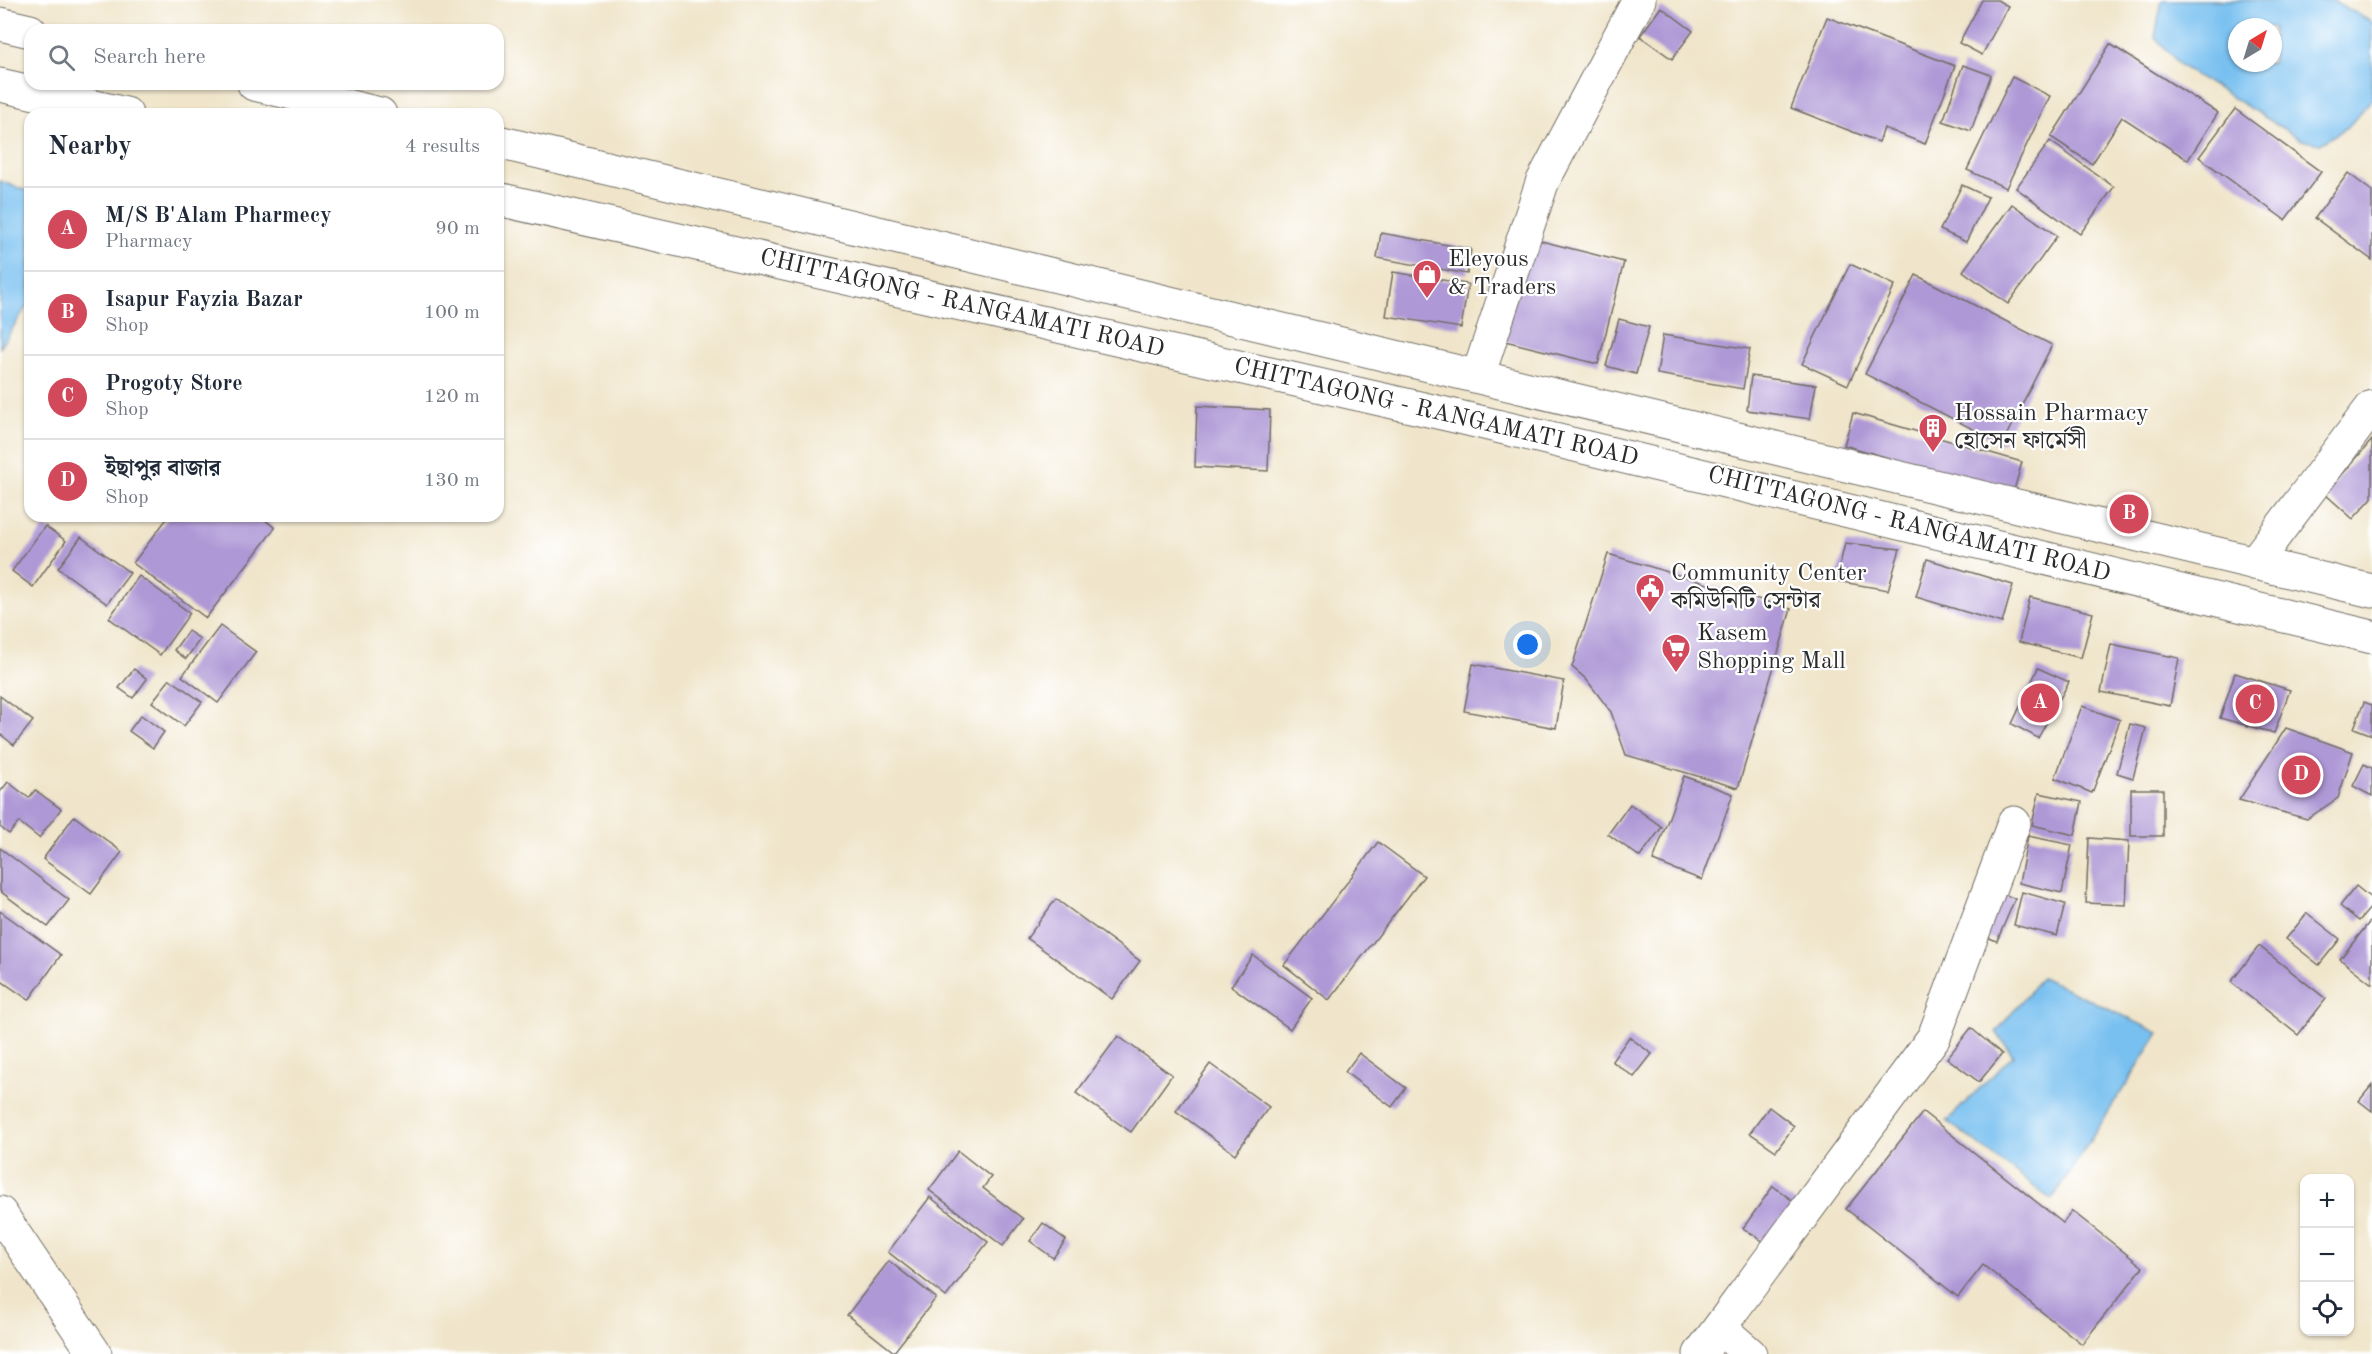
<!DOCTYPE html>
<html lang="en">
<head>
<meta charset="utf-8">
<style>
	:root { --surface:#fff; --page:#f6f6f7; --text:#1f2937; --muted:#747a83; --line:#e0e1e3; --accent:#d1495b }
	body { margin:0; font-family:"Old Standard TT","Noto Serif Bengali",serif; background:var(--page); color:var(--text) }
	.controls { position:absolute; right:18px; bottom:18px; display:grid; overflow:hidden; border-radius:12px; box-shadow:0 2px 4px #0004 }
	.controls button { width:54px; height:54px; display:grid; place-items:center; padding:0; border:0; border-bottom:2px solid var(--line); background:var(--surface); color:var(--text); font:30px sans-serif }
	.compass { position:absolute; left:2228px; top:18px; width:54px; height:54px; border-radius:50%; background:var(--surface); box-shadow:0 2px 4px #0004; rotate:38deg }
	.you { position:absolute; left:1528px; top:645px; width:21px; height:21px; margin:-15px; border:4px solid #fff; border-radius:50%; background:#1a73e8; box-shadow:0 0 0 9px #1a73e833 }
	.badge { display:grid; place-items:center; width:39px; height:39px; border-radius:50%; background:var(--accent); color:#fff; font-size:20px; font-weight:700 }
	.pin { position:absolute; translate:-50% -50%; border:3px solid #fff; box-shadow:0 2px 6px #0006 }
	.list { margin:0; padding:0; list-style:none }
	h2 { display:flex; justify-content:space-between; align-items:center; height:78px; margin:0; padding:0 24px; font-size:26px }
	h2 small { font-size:20px; font-weight:400; color:var(--muted) }
	.list li { display:grid; grid-template-columns:39px 1fr auto; gap:18px; align-items:center; box-sizing:border-box; height:84px; padding:0 24px; border-top:2px solid var(--line) }
	.list b { display:block; font-size:22px; white-space:nowrap }
	.list p { margin:0; font-size:20px; white-space:nowrap; color:var(--muted) }
	.list em { font-size:20px; font-style:normal; color:var(--muted) }
	.icon { flex:none; width:33px; height:33px; fill:none; stroke:currentColor; stroke-width:2; stroke-linecap:round; stroke-linejoin:round }
	.map { position:relative; flex:none; width:2372px; height:1354px; overflow:hidden }
	.search { position:absolute; background:var(--surface); box-shadow:0 2px 4px #0004; left:24px; top:24px; width:480px; height:66px; display:flex; align-items:center; gap:15px; box-sizing:border-box; padding:0 21px; border-radius:18px; color:var(--muted); font-size:22px }
	.panel { position:absolute; background:var(--surface); box-shadow:0 2px 4px #0004; left:24px; top:108px; width:480px; height:414px; border-radius:18px }
	.map>svg:first-child { display:block }
	.water { fill:#78c0f0; stroke:#52768e; stroke-width:1.5; fill-rule:evenodd }
	.building { fill:#af98d6 }
	.lines { fill:none; stroke-linecap:round; stroke-linejoin:round }
	.minor-casing { stroke:#706c63; stroke-width:35 }
	.trunk-casing { stroke:#706c63; stroke-width:35 }
	.minor { stroke:#fff; stroke-width:33 }
	.trunk { stroke:#fff; stroke-width:33 }
	.labels { text-anchor:middle; dominant-baseline:central; stroke-width:4.5; stroke-linejoin:round; paint-order:stroke }
	.poi-label { font-size:24px; fill:#2b2b2b; stroke:#fff; text-anchor:start }
	.street-label { font-size:24px; fill:#2b2b2b; stroke:#fff }
</style>
</head>
<body>
<div class="map">
<svg width="2372" height="1354" viewBox="0 0 2372 1354">
	<rect width="100%" height="100%" fill="#fff"/>
	<filter id="ink" filterUnits="userSpaceOnUse"><feTurbulence type="fractalNoise" baseFrequency=".0167" numOctaves="2"/><feDisplacementMap in="SourceGraphic" scale="12" xChannelSelector="R" yChannelSelector="G"/><feConvolveMatrix kernelMatrix="1 2 1 2 8 2 1 2 1" color-interpolation-filters="sRGB"/></filter>
	<filter id="wash" filterUnits="userSpaceOnUse"><feTurbulence type="fractalNoise" baseFrequency=".008" numOctaves="4" result="noise"/><feDisplacementMap in="SourceGraphic" scale="24" xChannelSelector="R" yChannelSelector="G"/><feGaussianBlur stdDeviation="1.35" result="paint"/><feColorMatrix in="noise" values="0 0 0 0 0 0 0 0 0 0 0 0 0 0 0 0 0 1.4 0 .05"/><feComposite in="paint" operator="in"/></filter>
	<g filter="url(#wash)">
		<rect width="100%" height="100%" fill="#f0e5ca"/>
		<g class="water">
			<path d="M2162 0H2332L2372 22V99L2348 127 2320 144 2302 140 2182 67 2155 37ZM2237 27H2273V63H2237Z"/>
			<polygon points="0,181 30,192 30,301 0,348"/>
			<polygon points="2042,977 2159,1033 2052,1200 1947,1121 2013,1055 1996,1032"/>
		</g>
		<g id="blocks">
			<g class="building">
				<polygon points="1982,0 1997,0 2008,6 1982,55 1959,43"/>
				<polygon points="1661,7 1693,31 1672,59 1640,36"/>
				<polygon points="1827,17 1955,66 1925,144 1884,128 1879,142 1791,108"/>
				<polygon points="2110,44 2218,113 2188,160 2122,117 2092,164 2051,137"/>
				<polygon points="1963,65 1991,75 1971,131 1943,121"/>
				<polygon points="2012,77 2050,96 2006,188 1967,170"/>
				<polygon points="2235,109 2321,172 2285,220 2199,157"/>
				<polygon points="2050,141 2114,187 2080,234 2016,188"/>
				<polygon points="2348,173 2372,191 2372,260 2315,218"/>
				<polygon points="1962,185 1988,197 1966,242 1940,230"/>
				<polygon points="2012,204 2057,236 2008,304 1963,271"/>
				<polygon points="1381,233 1471,249 1467,274 1377,258"/>
				<polygon points="1526,237 1624,262 1598,364 1501,340"/>
				<polygon points="1850,264 1895,285 1848,385 1802,364"/>
				<polygon points="1393,272 1468,284 1461,328 1386,316"/>
				<polygon points="1916,275 2052,345 2002,444 1865,374"/>
				<polygon points="1619,319 1649,327 1636,374 1606,366"/>
				<polygon points="1663,335 1750,349 1743,389 1657,374"/>
				<polygon points="1751,376 1816,385 1810,419 1747,410"/>
				<polygon points="1197,406 1270,410 1268,471 1195,467"/>
				<polygon points="1853,413 2022,462 2013,494 1844,445"/>
				<polygon points="2372,440 2372,498 2353,519 2325,494"/>
				<polygon points="169,516 260,516 275,528 206,618 133,563"/>
				<polygon points="45,526 66,541 33,587 12,571"/>
				<polygon points="81,537 130,573 107,604 58,568"/>
				<polygon points="1845,543 1900,549 1888,590 1836,581"/>
				<polygon points="1608,554 1791,609 1738,788 1626,755 1611,712 1586,679 1572,667"/>
				<polygon points="1927,559 2013,585 2002,623 1916,597"/>
				<polygon points="139,576 190,613 160,655 109,618"/>
				<polygon points="2030,597 2093,613 2081,658 2019,642"/>
				<polygon points="220,626 256,652 218,703 182,676"/>
				<polygon points="188,631 200,639 186,659 174,650"/>
				<polygon points="2111,644 2179,658 2170,706 2101,692"/>
				<polygon points="1473,664 1564,681 1556,728 1464,711"/>
				<polygon points="2038,668 2069,682 2038,738 2012,724"/>
				<polygon points="134,669 147,679 133,698 119,688"/>
				<polygon points="2235,673 2290,690 2274,733 2220,718"/>
				<polygon points="170,679 202,702 184,726 152,702"/>
				<polygon points="0,696 33,721 14,745 0,734"/>
				<polygon points="2364,702 2372,705 2372,735 2354,728"/>
				<polygon points="2082,706 2120,720 2092,793 2055,778"/>
				<polygon points="141,715 164,732 153,748 129,731"/>
				<polygon points="2130,724 2146,728 2133,778 2117,773"/>
				<polygon points="2286,728 2353,752 2338,798 2307,819 2239,800"/>
				<polygon points="2364,764 2372,768 2372,796 2353,786"/>
				<polygon points="1684,776 1733,794 1702,880 1653,861"/>
				<polygon points="8,782 29,798 35,790 61,809 39,838 19,822 9,834 0,827 0,792"/>
				<rect x="2131" y="789" width="32" height="47"/>
				<polygon points="2039,793 2082,802 2075,835 2032,825"/>
				<polygon points="1630,804 1662,827 1640,857 1608,834"/>
				<polygon points="74,816 122,852 91,894 43,859"/>
				<polygon points="2028,836 2072,845 2062,893 2019,883"/>
				<polygon points="2089,838 2129,841 2126,905 2086,903"/>
				<polygon points="1378,842 1424,876 1329,1000 1284,965"/>
				<polygon points="0,848 69,900 48,927 0,891"/>
				<polygon points="2356,886 2372,899 2372,906 2359,921 2340,906"/>
				<polygon points="1997,891 2015,899 1997,941 1979,934"/>
				<polygon points="2022,892 2065,904 2057,936 2014,925"/>
				<polygon points="1056,899 1140,961 1112,999 1027,938"/>
				<polygon points="0,911 61,955 29,1000 0,980"/>
				<polygon points="2307,913 2340,939 2319,965 2286,939"/>
				<polygon points="2372,919 2372,984 2340,959"/>
				<polygon points="2259,946 2326,999 2298,1035 2231,982"/>
				<polygon points="1253,955 1312,998 1290,1029 1231,986"/>
				<polygon points="1971,1028 2002,1054 1979,1082 1947,1058"/>
				<polygon points="1118,1036 1172,1075 1131,1132 1076,1093"/>
				<polygon points="1629,1037 1652,1054 1634,1077 1612,1061"/>
				<polygon points="1359,1053 1406,1088 1392,1107 1345,1072"/>
				<polygon points="1210,1064 1269,1107 1235,1154 1176,1111"/>
				<polygon points="2372,1085 2372,1111 2359,1101"/>
				<polygon points="1769,1107 1794,1126 1776,1151 1750,1133"/>
				<polygon points="1923,1112 2063,1223 2072,1211 2143,1267 2082,1344 1983,1265 1958,1297 1846,1209"/>
				<polygon points="958,1151 991,1177 983,1188 1023,1219 1003,1246 929,1190"/>
				<polygon points="1773,1186 1797,1204 1767,1244 1743,1228"/>
				<polygon points="930,1197 988,1242 946,1297 888,1252"/>
				<polygon points="1043,1223 1066,1240 1053,1258 1030,1241"/>
				<polygon points="889,1261 936,1298 894,1352 847,1315"/>
			</g>
		</g>
	</g>
	<g filter="url(#ink)">
		<use href="#blocks" fill-opacity="0" stroke="#706c63" stroke-width="1.5"/>
		<g class="lines">
			<g class="minor-casing">
				<g id="minor">
					<polyline points="1478,376 1542,183 1639,0"/>
					<polyline points="2254,563 2372,407"/>
					<polyline points="0,1213 95,1354"/>
					<polyline points="1720,1328 1750,1354"/>
					<polyline points="1700,1354 1934,1037 2014,823"/>
				</g>
			</g>
			<g class="trunk-casing">
				<g id="trunk">
					<polyline points="0,24 30,31"/>
					<polyline points="254,84 380,114"/>
					<polyline points="0,85 126,114"/>
					<polyline points="498,142 2372,591"/>
					<polyline points="498,199 1459,417 2372,637"/>
				</g>
			</g>
			<use href="#minor" class="minor"/>
			<use href="#trunk" class="trunk"/>
		</g>
	</g>
	<defs>
		<g id="shop-pin" transform="scale(1.5)"><path d="M0 17L-7.5 6A9.5 9.5 0 1 1 7.5 6Z" fill="#d1495b" stroke="#fff"/><path d="M-5-2.5h2.3a2.7 3.5 0 0 1 5.4 0H5L5.5 6h-11ZM-1.5-2.5h3a1.5 2.3 0 0 0-3 0Z" fill="#fff"/></g>
		<g id="building-pin" transform="scale(1.5)"><path d="M0 17L-7.5 6A9.5 9.5 0 1 1 7.5 6Z" fill="#d1495b" stroke="#fff"/><path d="M-4-6H4V6H1V3H-1V6H-4ZM-2.5-4.3h1.7v1.8h-1.7ZM.8-4.3h1.7v1.8H.8ZM-2.5-1h1.7V.8h-1.7ZM.8-1h1.7V.8H.8Z" fill="#fff"/></g>
		<g id="civic-pin" transform="scale(1.5)"><path d="M0 17L-7.5 6A9.5 9.5 0 1 1 7.5 6Z" fill="#d1495b" stroke="#fff"/><path d="M-.6-6.5H3V-4.5H.6V-3L4-1V1h2V6H-6V1h2V-1L-.6-3ZM-1.2 2.5V6h2.4V2.5Z" fill="#fff"/></g>
		<g id="supermarket-pin" transform="scale(1.5)"><path d="M0 17L-7.5 6A9.5 9.5 0 1 1 7.5 6Z" fill="#d1495b" stroke="#fff"/><path d="M-6-5.5h2.5l.6 2H6L4.5 2H-2.5L-4.4-4H-6ZM-1.5 3.2a1.3 1.3 0 1 0 .1 0ZM3 3.2a1.3 1.3 0 1 0 .1 0Z" fill="#fff"/></g>
	</defs>
	<g fill-rule="evenodd">
		<use href="#shop-pin" x="1427" y="274"/>
		<use href="#building-pin" x="1933" y="428"/>
		<use href="#civic-pin" x="1650" y="588"/>
		<use href="#supermarket-pin" x="1676" y="648"/>
	</g>
	<g class="labels">
		<g class="poi-label">
			<text x="1448" y="260">Eleyous<tspan x="1448" dy="28">&amp; Traders</tspan></text>
			<text x="1954" y="414">Hossain Pharmacy<tspan x="1954" dy="28">হোসেন ফার্মেসী</tspan></text>
			<text x="1671" y="574">Community Center<tspan x="1671" dy="28">কমিউনিটি সেন্টার</tspan></text>
			<text x="1697" y="634">Kasem<tspan x="1697" dy="28">Shopping Mall</tspan></text>
		</g>
		<g class="street-label">
			<text transform="translate(962 304) rotate(13)">CHITTAGONG - RANGAMATI ROAD</text>
			<text transform="translate(1436 413) rotate(13)">CHITTAGONG - RANGAMATI ROAD</text>
			<text transform="translate(1909 525) rotate(14)">CHITTAGONG - RANGAMATI ROAD</text>
		</g>
	</g>
</svg>
<div class="controls">
<button>+</button>
<button>−</button>
<button><svg class="icon" aria-label="locate" viewBox="0 0 24 24"><circle cx="12" cy="12" r="6"/><path d="M12 2v4M12 18v4M2 12h4M18 12h4"/></svg></button>
</div>
<svg class="compass" viewBox="-18 -18 36 36"><path d="M0-13l5 13h-10z" fill="#e53935"/><path d="M0 13l5-13h-10z" fill="#747a83"/></svg>
<div class="you"></div>
<div class="pin badge" style="left:2040px;top:703px">A</div>
<div class="pin badge" style="left:2129px;top:514px">B</div>
<div class="pin badge" style="left:2255px;top:704px">C</div>
<div class="pin badge" style="left:2301px;top:775px">D</div>
<div class="search"><svg class="icon" aria-label="search" viewBox="0 0 24 24"><circle cx="10" cy="10" r="6"/><path d="M15 15l6 6"/></svg>Search here</div>
<section class="panel">
<h2>Nearby<small>4 results</small></h2>
<ul class="list">
<li><span class="badge">A</span><div><b>M/S B'Alam Pharmecy</b><p>Pharmacy</p></div><em>90 m</em></li>
<li><span class="badge">B</span><div><b>Isapur Fayzia Bazar</b><p>Shop</p></div><em>100 m</em></li>
<li><span class="badge">C</span><div><b>Progoty Store</b><p>Shop</p></div><em>120 m</em></li>
<li><span class="badge">D</span><div><b>ইছাপুর বাজার</b><p>Shop</p></div><em>130 m</em></li>
</ul>
</section>
</div>
</body>
</html>
